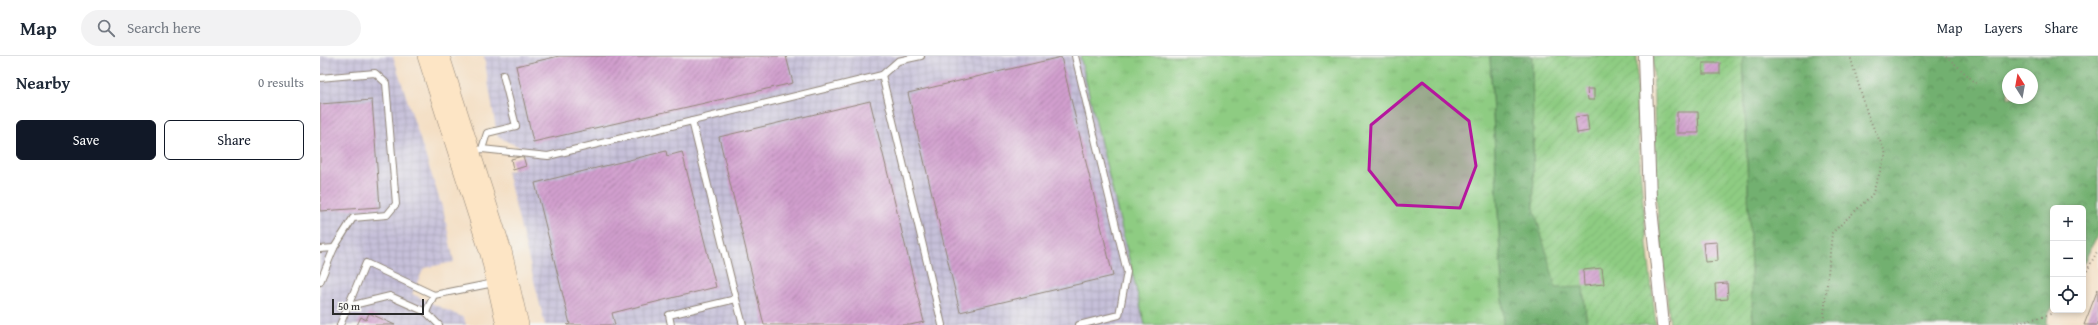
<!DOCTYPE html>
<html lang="en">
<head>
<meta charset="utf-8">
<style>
	:root { --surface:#fff; --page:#f2f2f3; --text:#1f2937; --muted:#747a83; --line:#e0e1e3; --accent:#111827 }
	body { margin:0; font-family:"Gentium Book Plus",serif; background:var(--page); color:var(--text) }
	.controls { position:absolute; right:12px; bottom:12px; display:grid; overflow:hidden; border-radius:6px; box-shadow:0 2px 6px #0003 }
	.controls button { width:36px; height:36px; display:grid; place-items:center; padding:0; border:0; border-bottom:1px solid var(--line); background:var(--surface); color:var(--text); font:20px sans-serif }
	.compass { position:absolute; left:1682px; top:12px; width:36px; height:36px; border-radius:50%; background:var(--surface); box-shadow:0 2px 6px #0003; rotate:349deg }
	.scale { position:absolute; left:12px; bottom:10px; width:92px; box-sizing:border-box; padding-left:4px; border:2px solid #2b2b2b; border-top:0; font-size:11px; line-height:14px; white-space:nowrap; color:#2b2b2b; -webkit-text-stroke:3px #f6f6f2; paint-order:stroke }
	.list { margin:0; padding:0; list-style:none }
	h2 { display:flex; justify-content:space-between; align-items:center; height:52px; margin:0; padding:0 16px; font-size:17px }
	h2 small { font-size:13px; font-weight:400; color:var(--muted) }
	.actions { display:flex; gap:8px; padding:12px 16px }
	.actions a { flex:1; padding:9px 0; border:1px solid var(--accent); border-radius:6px; text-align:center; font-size:14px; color:var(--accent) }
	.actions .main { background:var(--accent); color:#fff }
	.icon { flex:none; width:22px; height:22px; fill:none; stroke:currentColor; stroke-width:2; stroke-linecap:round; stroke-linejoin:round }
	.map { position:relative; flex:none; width:1778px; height:269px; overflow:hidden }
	header { display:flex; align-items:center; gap:24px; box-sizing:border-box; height:56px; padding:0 20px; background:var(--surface); border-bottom:1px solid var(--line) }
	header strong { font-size:19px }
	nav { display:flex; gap:22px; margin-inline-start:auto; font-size:14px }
	.search { width:280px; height:36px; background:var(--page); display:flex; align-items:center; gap:10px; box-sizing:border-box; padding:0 14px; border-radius:22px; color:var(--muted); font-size:15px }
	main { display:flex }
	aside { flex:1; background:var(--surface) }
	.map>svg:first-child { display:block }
	.industrial { fill:url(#industrial-grid) }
	.grass { fill:url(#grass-tufts); stroke:#5c7c56 }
	.forest { fill:url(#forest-crowns); stroke:#4e6e4e; fill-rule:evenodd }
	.garden { fill:url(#garden-furrows); stroke:#5c7c56 }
	.building { fill:url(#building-hatch) }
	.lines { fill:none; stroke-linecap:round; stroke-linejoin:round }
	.service-casing { stroke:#908578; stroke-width:8 }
	.minor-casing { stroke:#908578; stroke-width:14 }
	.secondary-casing { stroke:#908578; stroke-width:18 }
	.path { stroke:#908578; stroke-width:2; stroke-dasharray:1 3; stroke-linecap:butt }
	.service { stroke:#fff; stroke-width:6 }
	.minor { stroke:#fff; stroke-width:12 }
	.secondary { stroke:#fde5c5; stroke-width:17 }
	.marked { fill:#b5179e; fill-opacity:0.2; stroke:#b5179e; stroke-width:3; stroke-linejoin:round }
</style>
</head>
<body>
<header>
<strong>Map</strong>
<div class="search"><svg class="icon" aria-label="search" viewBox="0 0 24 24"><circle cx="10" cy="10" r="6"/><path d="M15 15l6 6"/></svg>Search here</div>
<nav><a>Map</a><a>Layers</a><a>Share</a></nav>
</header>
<main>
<aside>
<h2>Nearby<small>0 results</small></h2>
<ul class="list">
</ul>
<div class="actions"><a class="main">Save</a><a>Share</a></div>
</aside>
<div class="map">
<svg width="1778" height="269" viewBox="0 0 1778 269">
	<defs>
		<pattern id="industrial-grid" width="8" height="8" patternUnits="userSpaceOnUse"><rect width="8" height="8" fill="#c6c0d9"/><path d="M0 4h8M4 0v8" fill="none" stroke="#aaa5ba"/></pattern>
		<pattern id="grass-tufts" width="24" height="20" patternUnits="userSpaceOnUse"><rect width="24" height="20" fill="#8ecc82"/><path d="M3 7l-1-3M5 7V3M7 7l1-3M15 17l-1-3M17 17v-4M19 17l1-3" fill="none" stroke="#7baf70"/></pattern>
		<pattern id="forest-crowns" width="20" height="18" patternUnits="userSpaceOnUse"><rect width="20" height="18" fill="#72b070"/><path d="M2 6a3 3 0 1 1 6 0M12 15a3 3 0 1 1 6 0" fill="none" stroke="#5e8f5c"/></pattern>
		<pattern id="garden-furrows" width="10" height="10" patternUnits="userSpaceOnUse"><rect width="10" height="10" fill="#8ecc82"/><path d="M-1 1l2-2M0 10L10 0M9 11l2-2" fill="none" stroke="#7baf70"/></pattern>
		<pattern id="building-hatch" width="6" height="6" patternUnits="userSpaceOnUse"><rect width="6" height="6" fill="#d19fce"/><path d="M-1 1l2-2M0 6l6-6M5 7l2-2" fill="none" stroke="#aa82a7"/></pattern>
	</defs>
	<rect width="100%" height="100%" fill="#f6f6f2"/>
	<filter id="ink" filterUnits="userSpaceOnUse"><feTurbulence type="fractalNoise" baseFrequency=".025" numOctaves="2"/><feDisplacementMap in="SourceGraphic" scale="8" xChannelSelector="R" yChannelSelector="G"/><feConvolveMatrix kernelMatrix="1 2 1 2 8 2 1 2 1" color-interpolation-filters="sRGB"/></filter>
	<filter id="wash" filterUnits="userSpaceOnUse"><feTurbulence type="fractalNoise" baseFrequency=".012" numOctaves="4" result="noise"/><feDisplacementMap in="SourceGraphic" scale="16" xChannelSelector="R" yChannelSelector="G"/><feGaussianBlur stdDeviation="0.9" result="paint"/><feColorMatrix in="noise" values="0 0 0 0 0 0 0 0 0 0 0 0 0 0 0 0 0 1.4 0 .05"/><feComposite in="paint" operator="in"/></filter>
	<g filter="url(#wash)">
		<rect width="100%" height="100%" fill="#f4dfc4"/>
		<g class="industrial">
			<polygon points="0,0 73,0 124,157 134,206 104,212 92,238 144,262 146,269 0,269"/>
			<polygon points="164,0 760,0 825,269 225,269 187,116 206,110 201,91 188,86 177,79"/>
		</g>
		<polygon class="grass" points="760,0 1170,0 1184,269 825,269"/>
		<g class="forest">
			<polygon points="1170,0 1212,0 1214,152 1263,231 1267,269 1184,269"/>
			<path d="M1423 0H1778V178L1763 208V152H1733V251L1728 258 1727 267 1729 269H1433ZM1688 18H1712V42H1688Z"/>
		</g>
		<g class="garden">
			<path d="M1212 0H1317C1315 90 1326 180 1336 269H1267L1263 231 1236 232 1214 152Z"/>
			<polygon points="1333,0 1423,0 1433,269 1350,269 1336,141"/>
		</g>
		<g id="blocks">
			<g class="building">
				<polygon points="239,0 466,0 473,27 213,86 196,10"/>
				<polygon points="741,1 793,220 640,256 588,37"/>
				<rect x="1383" y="7" width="17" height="11"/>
				<polygon points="1267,33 1274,33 1274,44 1268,44"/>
				<polygon points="52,44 60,151 0,155 0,48"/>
				<polygon points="550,45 604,266 590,269 444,269 399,81"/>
				<polygon points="1357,56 1378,56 1379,77 1357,77"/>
				<polygon points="1267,59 1269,75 1257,77 1255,61"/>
				<polygon points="346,95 347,100 362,96 396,231 292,257 295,269 247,269 250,268 215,127"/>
				<polygon points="203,100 206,110 193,114 191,103"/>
				<polygon points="1397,186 1398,205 1385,206 1383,187"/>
				<polygon points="1282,212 1284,228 1264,230 1263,214"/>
				<polygon points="1407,227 1408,243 1396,244 1395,228"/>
				<polygon points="1778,233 1778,269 1764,269"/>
				<polygon points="49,257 75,269 37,269 41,261 46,264"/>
			</g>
		</g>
	</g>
	<g filter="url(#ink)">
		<use href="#blocks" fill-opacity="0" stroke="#908578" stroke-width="1"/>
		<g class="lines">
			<g class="service-casing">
				<g id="service">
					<polyline points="755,0 807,216 799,259 759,269"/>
					<polyline points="562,19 622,269"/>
					<polyline points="0,22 55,17 66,27 76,148 67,159 33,162 14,192 0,226"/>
					<polyline points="162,93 167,77 196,70 183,19"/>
					<polyline points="153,96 162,93 228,100 562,19 578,5 601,0"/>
					<polyline points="0,193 14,192"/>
					<polyline points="114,239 106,256 119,269"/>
					<polyline points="416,243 423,269"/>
					<polyline points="29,250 70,240 106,256"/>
					<polyline points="20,269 46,207 114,239 174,227"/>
					<polyline points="351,269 349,259 416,243 372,65"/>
				</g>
			</g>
			<g class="minor-casing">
				<polyline id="minor" points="1325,0 1330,143 1343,269"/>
			</g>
			<g class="secondary-casing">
				<g id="secondary">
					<polyline points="106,0 169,198 185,269"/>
					<polyline points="121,0 183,195 200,269"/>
				</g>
			</g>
			<g class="path">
				<polyline points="1626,0 1658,29"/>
				<polyline points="1763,222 1778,194"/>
				<polyline points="1503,269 1512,177 1552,139 1566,98 1548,60 1530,0"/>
				<path d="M1691 269C1706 262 1724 264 1737 254"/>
			</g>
			<use href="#service" class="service"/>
			<use href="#minor" class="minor"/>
			<use href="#secondary" class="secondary"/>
		</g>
	</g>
	<path class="marked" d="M1102 27 1149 65 1156 110 1140 152 1077 149 1049 114 1051 69Z"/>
</svg>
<div class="controls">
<button>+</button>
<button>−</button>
<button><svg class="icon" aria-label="locate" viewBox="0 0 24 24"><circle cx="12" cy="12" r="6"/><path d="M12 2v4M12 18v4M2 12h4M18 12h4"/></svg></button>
</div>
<svg class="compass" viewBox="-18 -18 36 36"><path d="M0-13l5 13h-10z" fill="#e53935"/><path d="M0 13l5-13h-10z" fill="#747a83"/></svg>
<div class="scale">50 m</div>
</div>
</main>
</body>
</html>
